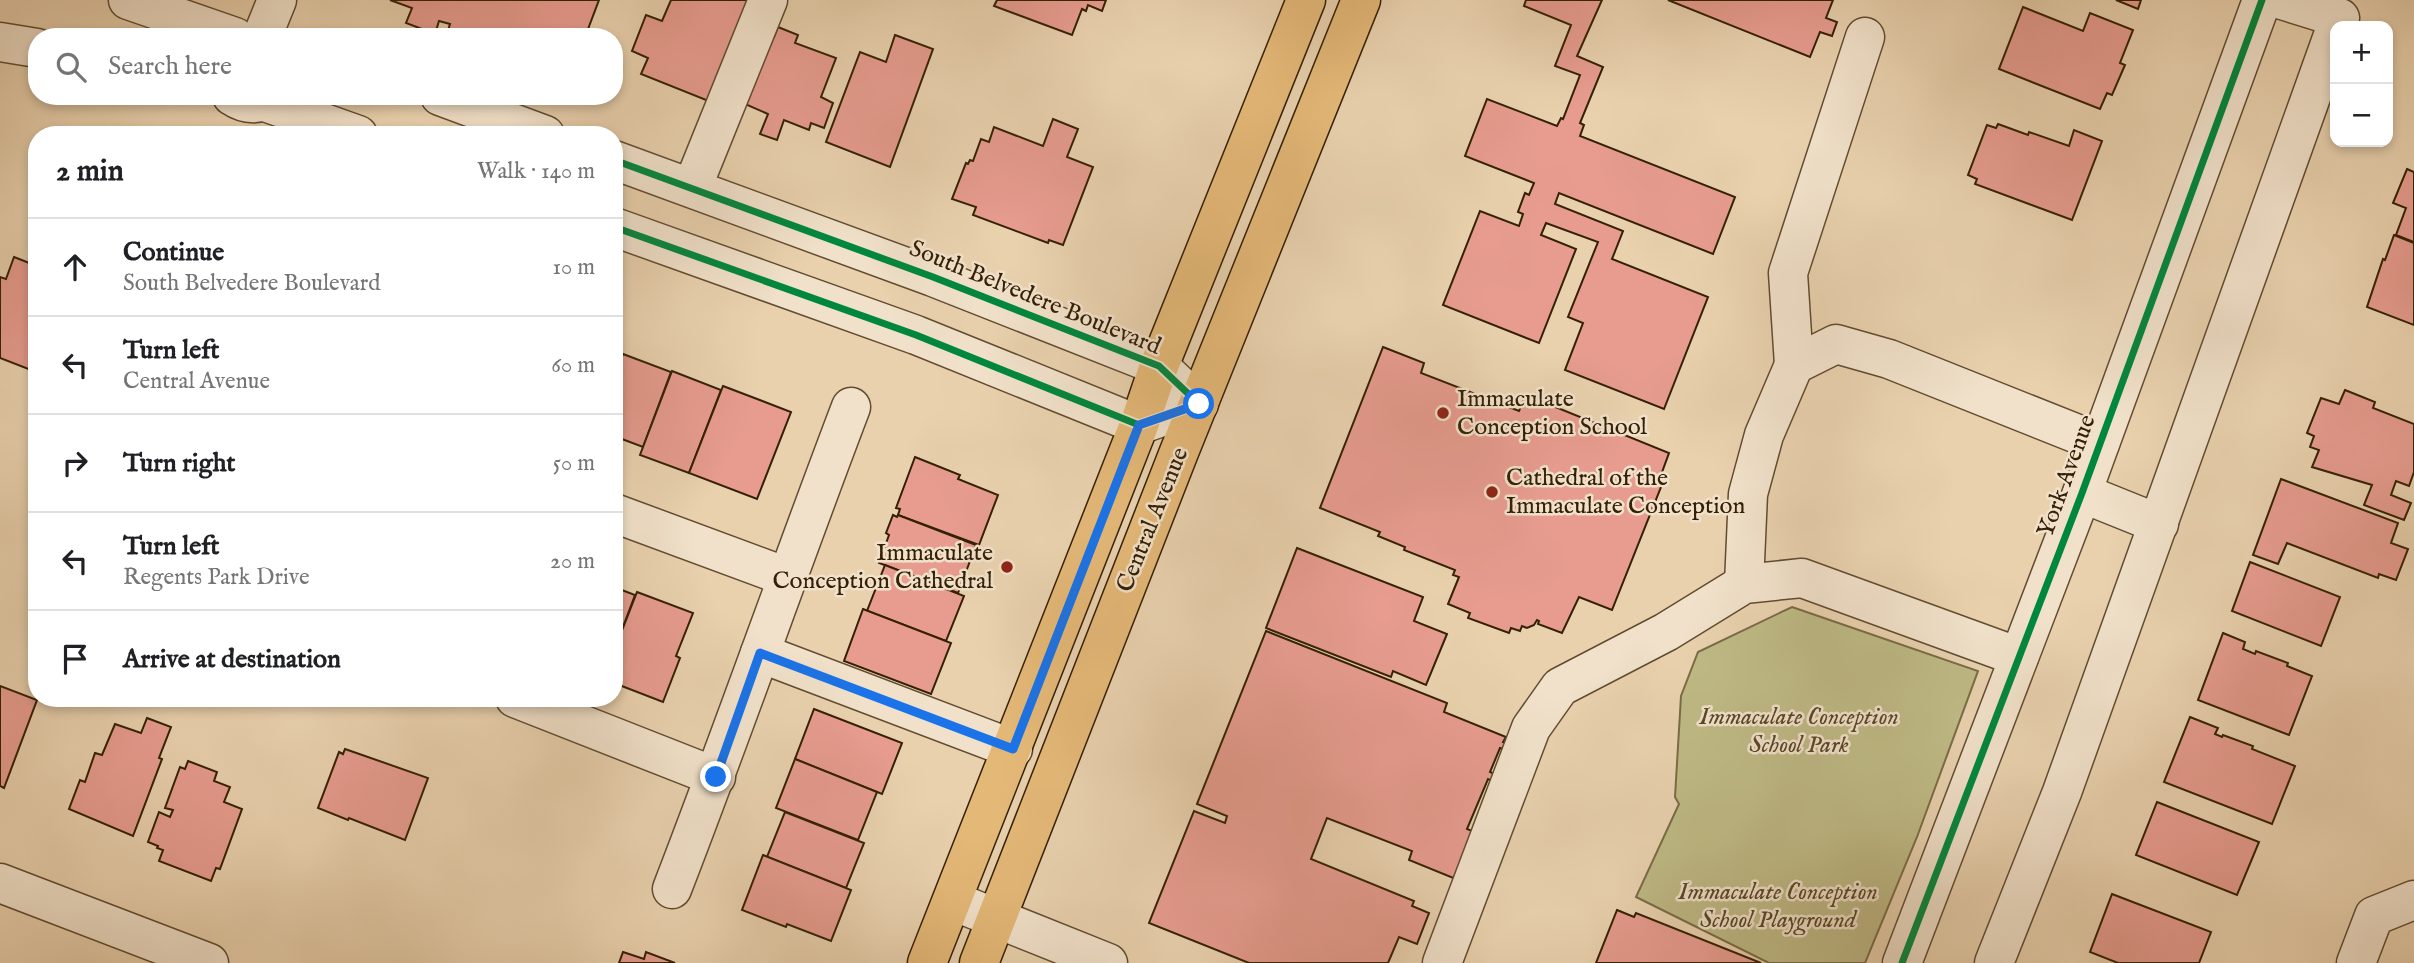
<!DOCTYPE html>
<html lang="en">
<head>
<meta charset="utf-8">
<style>
	:root { --surface:#fff; --page:#f2f2f2; --text:#202124; --muted:#757577; --line:#e0e0e0 }
	body { margin:0; font-family:"IM FELL English",serif; background:var(--page); color:var(--text) }
	.controls { position:absolute; right:21px; top:21px; display:grid; overflow:hidden; border-radius:14px; box-shadow:0 4px 10px #0003 }
	.controls button { width:63px; height:63px; display:grid; place-items:center; padding:0; border:0; border-bottom:2px solid var(--line); background:var(--surface); color:var(--text); font:35px sans-serif }
	.stop { position:absolute; width:21px; height:21px; margin:-16px; border:5px solid #1a73e8; border-radius:50%; background:#fff }
	.stop.end { background:#1a73e8; border-color:#fff; box-shadow:0 2px 7px #0008 }
	.list { margin:0; padding:0; list-style:none }
	h2 { display:flex; justify-content:space-between; align-items:center; height:91px; margin:0; padding:0 28px; font-size:30px }
	h2 small { font-size:23px; font-weight:400; color:var(--muted) }
	.list li { display:grid; grid-template-columns:46px 1fr auto; gap:21px; align-items:center; box-sizing:border-box; height:98px; padding:0 28px; border-top:2px solid var(--line) }
	.list b { display:block; font-size:26px; white-space:nowrap }
	.list p { margin:0; font-size:23px; white-space:nowrap; color:var(--muted) }
	.list em { font-size:23px; font-style:normal; color:var(--muted) }
	.icon { flex:none; width:38px; height:38px; fill:none; stroke:currentColor; stroke-width:2; stroke-linecap:round; stroke-linejoin:round }
	.map { position:relative; flex:none; width:2414px; height:963px; overflow:hidden }
	.search { position:absolute; background:var(--surface); box-shadow:0 4px 10px #0003; left:28px; top:28px; width:595px; height:77px; display:flex; align-items:center; gap:18px; box-sizing:border-box; padding:0 24px; border-radius:28px; color:var(--muted); font-size:26px }
	.panel { position:absolute; background:var(--surface); box-shadow:0 4px 10px #0003; left:28px; top:126px; width:595px; height:581px; border-radius:28px }
	.map>svg:first-child { display:block }
	.green { fill:#beb985; stroke:#796c46; stroke-width:2 }
	.building { fill:#e79c8f; stroke:#342006; stroke-width:2 }
	.lines { fill:none; stroke-linecap:round; stroke-linejoin:round }
	.minor-casing { stroke:#614c30; stroke-width:41 }
	.major-casing { stroke:#342006; stroke-width:41 }
	.minor { stroke:#f1e1ca; stroke-width:38 }
	.major { stroke:#e4b877; stroke-width:38 }
	.cycleway-casing { stroke:#f1e1ca; stroke-width:11 }
	.cycleway { stroke:#00873e; stroke-width:7 }
	.route { stroke:#1a73e8; stroke-width:9 }
	.poi-dot { fill:#8f2418; stroke:#f1e1ca; stroke-width:2.5 }
	.labels { text-anchor:middle; dominant-baseline:central; stroke-width:5; stroke-linejoin:round; paint-order:stroke }
	.street-label { font-size:24px; fill:#342006; stroke:#f1e1ca }
	.poi-label { font-size:24px; fill:#342006; stroke:#f1e1ca; text-anchor:start }
	.park-label { font-size:24px; font-style:italic; fill:#564626; stroke:#f1e1ca }
</style>
</head>
<body>
<div class="map">
<svg width="2414" height="963" viewBox="0 0 2414 963">
	<rect width="100%" height="100%" fill="#e9d1ae"/>
	<filter id="stains"><feTurbulence type="fractalNoise" baseFrequency=".00286" numOctaves="4"/><feColorMatrix values="0 0 0 0 .2 0 0 0 0 .09 0 0 0 0 .02 0 0 0 .5 -.17"/></filter>
	<radialGradient id="worn" r=".72"><stop offset=".6" stop-color="#630" stop-opacity="0"/><stop offset="1" stop-color="#630" stop-opacity=".3"/></radialGradient>
	<polygon class="green" points="1792,607 1978,671 1917,837 1865,963 1769,963 1636,897 1679,804 1675,797 1681,696 1698,652"/>
	<g class="building">
		<polygon points="390,0 599,0 585,37 446,37 450,24 439,21 435,34 406,23 412,8"/>
		<polygon points="671,0 751,0 711,102 641,74 648,58 632,51 646,15 662,21"/>
		<polygon points="997,0 1106,0 1102,11 1088,5 1086,11 1082,9 1072,35 994,6"/>
		<polygon points="1526,0 1602,0 1577,56 1603,67 1580,123 1584,125 1580,136 1735,197 1713,254 1559,193 1555,204 1623,231 1612,259 1708,297 1664,409 1565,370 1583,323 1568,317 1598,242 1546,223 1541,235 1576,249 1539,343 1443,305 1480,211 1519,226 1523,214 1518,212 1525,193 1529,195 1534,183 1465,156 1487,99 1557,126 1561,118 1563,119 1580,75 1555,66 1571,25 1524,6"/>
		<polygon points="1668,0 1833,0 1826,18 1837,22 1832,36 1820,32 1810,57"/>
		<polygon points="2116,0 2141,0 2138,9"/>
		<polygon points="2023,7 2083,31 2090,13 2133,30 2120,63 2125,65 2112,95 2107,93 2100,109 1999,69"/>
		<polygon points="778,27 798,35 795,43 836,58 821,97 833,103 824,128 811,123 809,130 784,120 777,140 760,134 768,114 745,104 771,36 774,37"/>
		<polygon points="895,35 933,49 890,167 826,142 860,52 886,62"/>
		<polygon points="1053,119 1078,129 1067,157 1093,167 1063,245 1049,240 1048,243 973,215 976,207 952,199 966,163 968,164 970,160 973,161 981,139 989,142 994,127 1043,146"/>
		<polygon points="1998,124 2028,135 2029,132 2069,146 2074,130 2102,141 2072,220 1975,184 1977,179 1968,175 1987,125 1996,128"/>
		<polygon points="2407,169 2414,172 2414,242 2396,235 2406,208 2393,203"/>
		<polygon points="2394,235 2414,243 2414,325 2367,307 2383,259 2385,260"/>
		<polygon points="14,257 37,266 37,355 31,370 0,358 0,277 6,279"/>
		<polygon points="1383,347 1424,363 1421,373 1519,411 1526,395 1669,453 1661,475 1665,477 1612,610 1579,597 1562,633 1538,624 1539,621 1537,620 1534,625 1527,628 1522,626 1520,631 1511,628 1509,633 1468,618 1470,613 1448,604 1459,577 1453,575 1455,570 1404,550 1405,547 1378,536 1380,532 1320,508"/>
		<polygon points="614,350 623,354 614,377"/>
		<polygon points="623,354 671,372 643,447 614,436 614,377"/>
		<polygon points="672,371 721,390 689,473 640,455"/>
		<polygon points="723,386 791,412 757,499 689,473"/>
		<polygon points="2345,390 2375,402 2373,408 2414,424 2414,472 2409,486 2396,481 2391,495 2411,503 2404,520 2364,505 2372,485 2312,467 2319,450 2310,447 2314,436 2307,433 2321,398 2339,404"/>
		<polygon points="915,457 960,475 958,479 998,495 979,545 898,515 900,509 896,508"/>
		<polygon points="2281,479 2398,523 2391,543 2408,549 2396,580 2379,574 2378,578 2287,543 2278,564 2253,555"/>
		<polygon points="893,515 897,517 898,515 976,545 958,593 879,563 889,535 886,533"/>
		<polygon points="1297,548 1423,597 1414,621 1447,634 1426,685 1393,671 1391,677 1266,628"/>
		<polygon points="2250,562 2340,597 2321,646 2232,611"/>
		<polygon points="885,565 964,596 946,641 867,611"/>
		<polygon points="614,587 635,595 614,651"/>
		<polygon points="637,592 693,613 676,656 680,658 663,702 614,683 614,651"/>
		<polygon points="863,609 951,643 931,694 844,661"/>
		<polygon points="1266,631 1447,703 1444,712 1506,737 1503,742 1509,745 1507,750 1500,748 1490,772 1497,775 1494,782 1488,779 1467,829 1482,835 1463,882 1409,860 1412,851 1327,818 1311,859 1414,901 1412,906 1429,913 1417,944 1399,937 1388,963 1249,963 1149,923 1194,811 1225,823 1227,816 1197,804"/>
		<polygon points="2223,633 2245,642 2243,649 2255,654 2256,651 2288,663 2287,666 2312,676 2289,735 2198,700"/>
		<polygon points="0,686 37,700 4,788 0,786"/>
		<polygon points="814,709 902,743 882,794 795,759"/>
		<polygon points="2190,717 2218,728 2215,734 2222,737 2223,735 2253,746 2252,749 2295,766 2272,824 2164,782"/>
		<polygon points="147,718 171,727 159,758 162,759 133,836 69,809 80,780 85,782 95,753 102,755 115,724 141,733"/>
		<polygon points="345,749 428,778 405,840 349,818 348,820 318,808 339,752 343,754"/>
		<polygon points="795,759 877,792 858,840 776,808"/>
		<polygon points="188,761 217,772 214,781 230,787 224,802 242,809 220,869 216,868 211,881 159,861 163,850 157,848 158,846 148,842 159,812 170,817 173,810 165,808 180,767 185,769"/>
		<polygon points="2157,802 2259,842 2237,895 2136,855"/>
		<polygon points="785,812 864,843 846,888 767,857"/>
		<polygon points="763,855 851,890 831,941 787,924 786,927 742,910"/>
		<polygon points="2112,894 2211,932 2199,963 2118,963 2090,952"/>
		<polygon points="1617,910 1634,917 1636,913 1761,963 1596,963"/>
		<polygon points="623,952 644,959 646,952 675,963 619,963"/>
	</g>
	<g class="lines">
		<g class="minor-casing">
			<g id="minor">
				<polyline points="128,0 235,37"/>
				<polyline points="2282,0 2340,18"/>
				<polyline points="262,37 277,0"/>
				<polyline points="0,42 37,48"/>
				<path d="M232 96C247 106 259 106 274 96"/>
				<polyline points="440,96 545,135"/>
				<polyline points="265,102 358,135"/>
				<polyline points="614,160 933,277 1159,366 1199,404 1139,425 916,335 614,227"/>
				<polyline points="692,188 768,0"/>
				<polyline points="1794,365 1788,273 1865,37"/>
				<polyline points="2082,493 2159,524"/>
				<polyline points="614,513 787,577"/>
				<polyline points="1744,584 1748,494 1764,435 1794,365 1836,344 1889,359 2100,443"/>
				<polyline points="760,653 1013,749"/>
				<polyline points="515,698 716,777"/>
				<polyline points="0,883 209,963"/>
				<path d="M672 889C734 729 790 567 851 407"/>
				<polyline points="953,901 1108,963"/>
				<polyline points="1442,963 1531,728 1560,687 1666,632 1744,584 1802,578 2019,657"/>
				<polyline points="1902,963 2082,493 2262,0"/>
				<polyline points="1994,963 2062,792 2335,30"/>
				<polyline points="2356,963 2374,916 2414,900"/>
			</g>
		</g>
		<g class="major-casing">
			<g id="major">
				<polyline points="927,963 1139,425 1159,366 1306,0"/>
				<polyline points="979,963 1179,452 1361,0"/>
			</g>
		</g>
		<use href="#minor" class="minor"/>
		<use href="#major" class="major"/>
		<g class="cycleway-casing">
			<g id="cycleway">
				<polyline points="614,160 933,277 1159,366 1199,404 1139,425 916,335 614,227"/>
				<polyline points="1902,963 2082,493 2262,0"/>
			</g>
		</g>
		<use href="#cycleway" class="cycleway"/>
	</g>
	<g class="lines">
		<polyline class="route" points="716,777 760,653 1013,749 1139,425 1199,404"/>
	</g>
	<g class="poi-dot">
		<circle cx="1443" cy="413" r="7"/>
		<circle cx="1492" cy="492" r="7"/>
		<circle cx="1007" cy="567" r="7"/>
	</g>
	<g class="labels">
		<g class="street-label">
			<text transform="translate(1035 298) rotate(22)">South Belvedere Boulevard</text>
			<text transform="translate(2067 476) rotate(-70)">York Avenue</text>
			<text transform="translate(1153 520) rotate(-68)">Central Avenue</text>
		</g>
		<g class="poi-label">
			<text x="1457" y="399">Immaculate<tspan x="1457" dy="28">Conception School</tspan></text>
			<text x="1506" y="478">Cathedral of the<tspan x="1506" dy="28">Immaculate Conception</tspan></text>
			<text x="993" y="553" text-anchor="end">Immaculate<tspan x="993" dy="28">Conception Cathedral</tspan></text>
		</g>
		<g class="park-label">
			<text x="1799" y="717">Immaculate Conception<tspan x="1799" dy="28">School Park</tspan></text>
			<text x="1778" y="892">Immaculate Conception<tspan x="1778" dy="28">School Playground</tspan></text>
		</g>
	</g>
	<rect width="100%" height="100%" filter="url(#stains)"/>
	<rect width="100%" height="100%" fill="url(#worn)"/>
</svg>
<div class="controls">
<button>+</button>
<button>−</button>
</div>
<div class="stop" style="left:1199px;top:404px"></div>
<div class="stop end" style="left:716px;top:777px"></div>
<div class="search"><svg class="icon" aria-label="search" viewBox="0 0 24 24"><circle cx="10" cy="10" r="6"/><path d="M15 15l6 6"/></svg>Search here</div>
<section class="panel">
<h2>2 min<small>Walk · 140 m</small></h2>
<ul class="list">
<li><svg class="icon" aria-label="ahead" viewBox="0 0 24 24"><path d="M12 20V5M6 11l6-6 6 6"/></svg><div><b>Continue</b><p>South Belvedere Boulevard</p></div><em>10 m</em></li>
<li><svg class="icon" aria-label="left" viewBox="0 0 24 24"><path d="M17 20v-9H6M10 6l-5 5 5 5"/></svg><div><b>Turn left</b><p>Central Avenue</p></div><em>60 m</em></li>
<li><svg class="icon" aria-label="right" viewBox="0 0 24 24"><path d="M7 20v-9h11M14 6l5 5-5 5"/></svg><div><b>Turn right</b></div><em>50 m</em></li>
<li><svg class="icon" aria-label="left" viewBox="0 0 24 24"><path d="M17 20v-9H6M10 6l-5 5 5 5"/></svg><div><b>Turn left</b><p>Regents Park Drive</p></div><em>20 m</em></li>
<li><svg class="icon" aria-label="arrive" viewBox="0 0 24 24"><path d="M6 21V4h12l-3 4 3 4H6"/></svg><div><b>Arrive at destination</b></div></li>
</ul>
</section>
</div>
</body>
</html>
